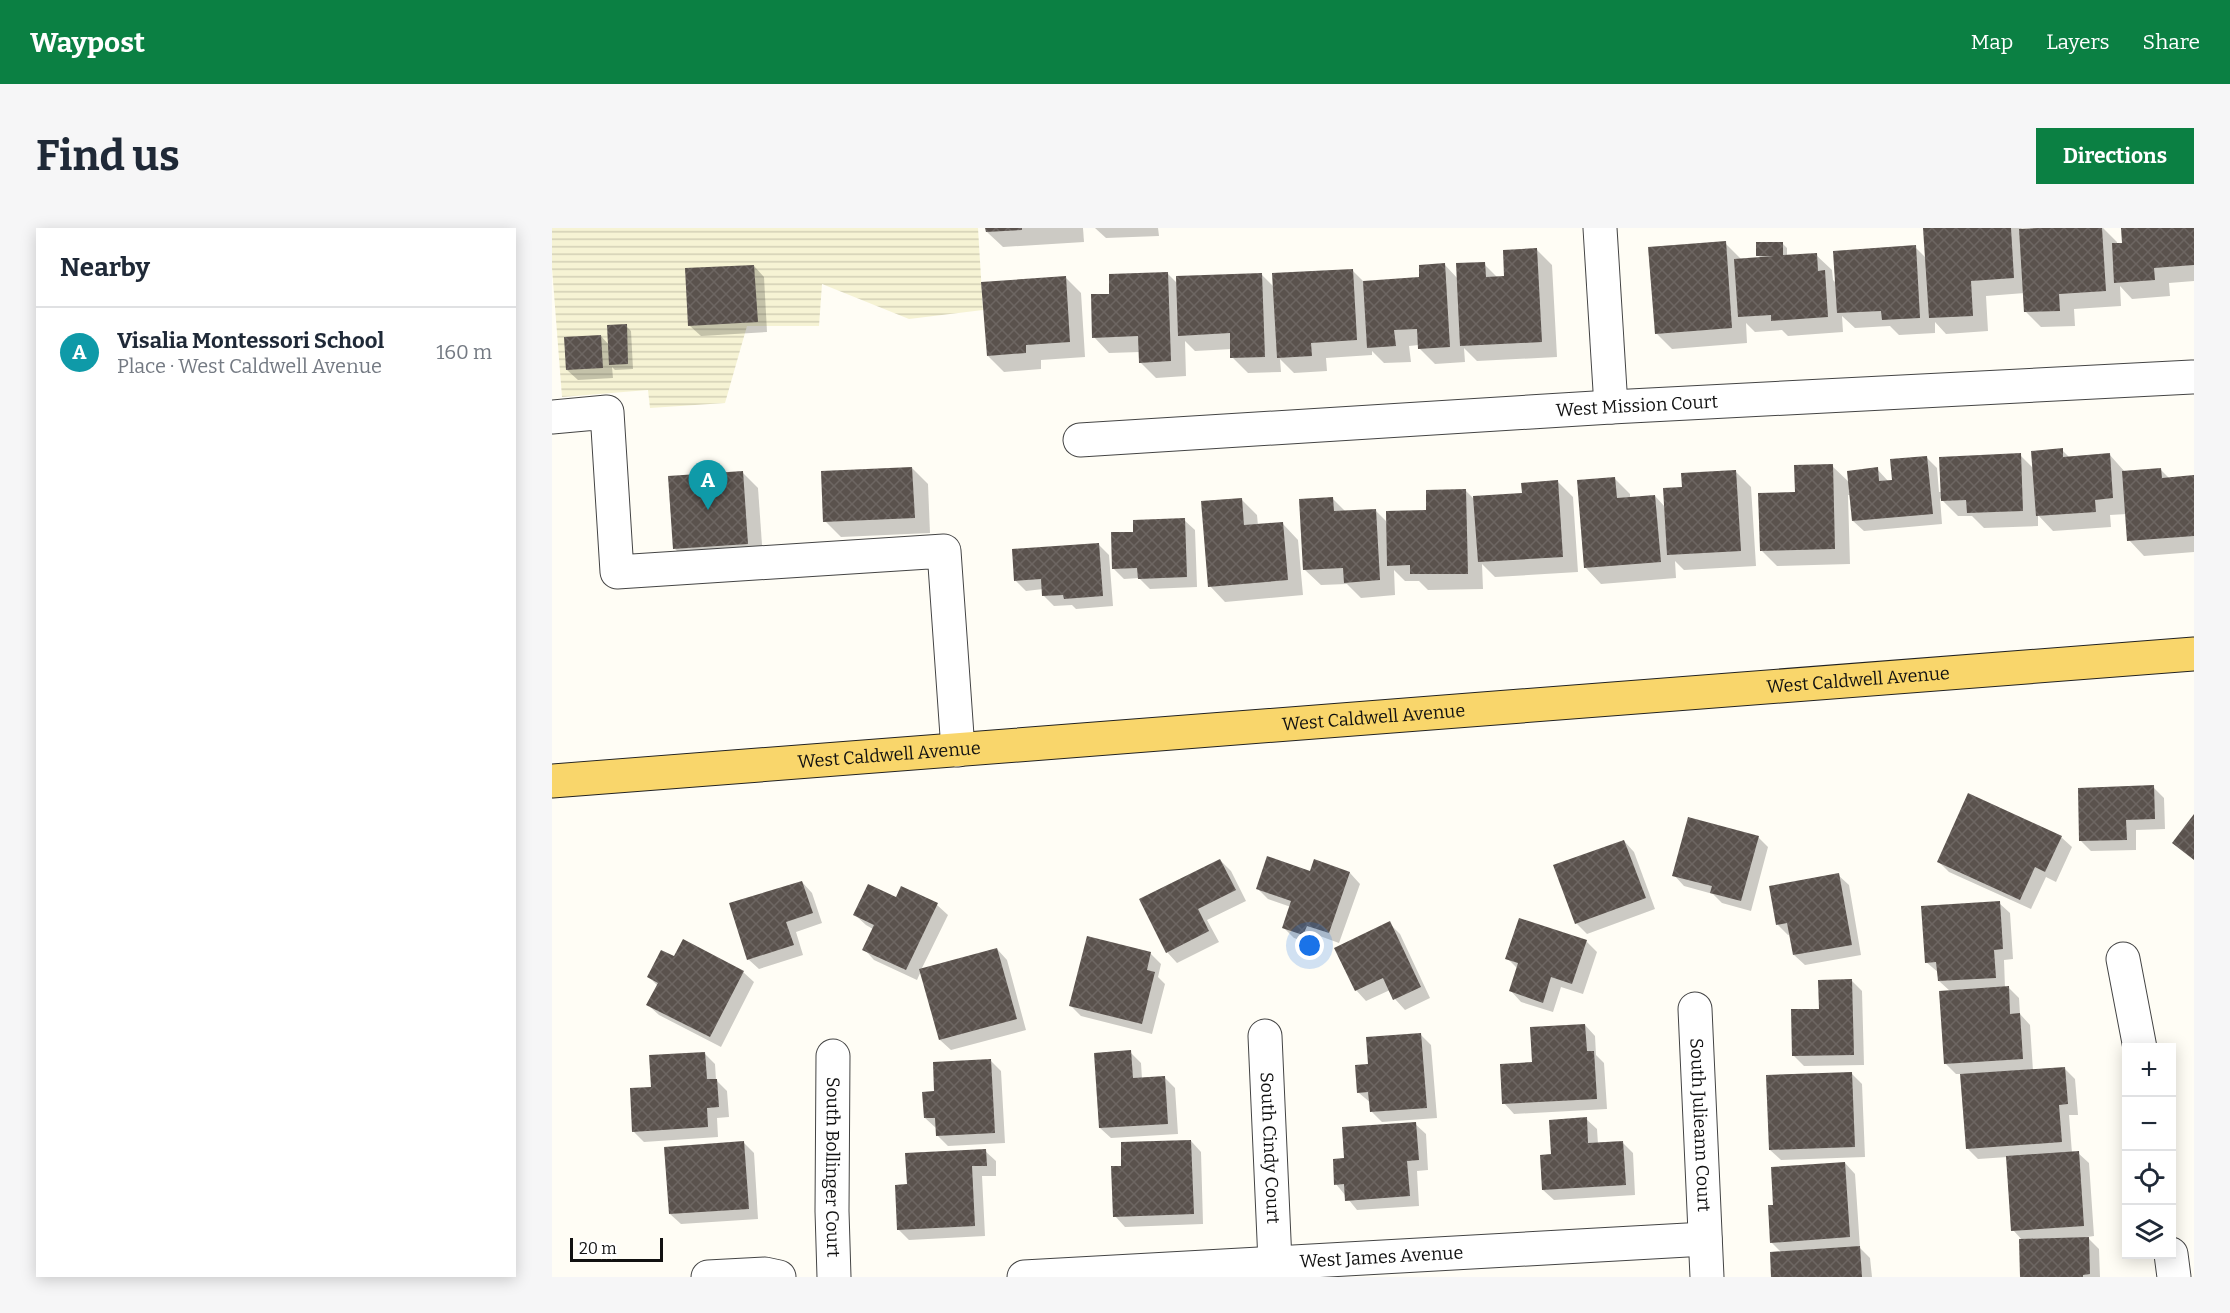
<!DOCTYPE html>
<html lang="en">
<head>
<meta charset="utf-8">
<style>
	:root { --surface:#fff; --page:#f6f6f7; --text:#1f2937; --muted:#747a83; --line:#e0e1e3; --accent:#0b8043 }
	body { margin:0; font-family:Bitter,serif; background:var(--page); color:var(--text) }
	.controls { position:absolute; right:18px; bottom:18px; display:grid; overflow:hidden; border-radius:0px; box-shadow:0 3px 15px #0003 }
	.controls button { width:54px; height:54px; display:grid; place-items:center; padding:0; border:0; border-bottom:2px solid var(--line); background:var(--surface); color:var(--text); font:30px sans-serif }
	.scale { position:absolute; left:18px; bottom:15px; width:93px; box-sizing:border-box; padding-left:6px; border:3px solid #111; border-top:0; font-size:16px; line-height:21px; white-space:nowrap; color:#111; -webkit-text-stroke:4px #fff; paint-order:stroke }
	.you { position:absolute; left:758px; top:718px; width:21px; height:21px; margin:-15px; border:4px solid #fff; border-radius:50%; background:#1a73e8; box-shadow:0 0 0 9px #1a73e833 }
	.badge { display:grid; place-items:center; width:39px; height:39px; border-radius:50%; background:var(--accent); color:#fff; font-size:20px; font-weight:700 }
	.pin { position:absolute; translate:-50% -50px; filter:drop-shadow(0 2px 3px #0008) }
	.pin::after { content:''; position:absolute; top:32px; width:21px; height:18px; background:inherit; clip-path:polygon(0 0,100% 0,50% 100%) }
	.list { margin:0; padding:0; list-style:none }
	h2 { display:flex; justify-content:space-between; align-items:center; height:78px; margin:0; padding:0 24px; font-size:26px }
	h2 small { font-size:20px; font-weight:400; color:var(--muted) }
	.list li { display:grid; grid-template-columns:39px 1fr auto; gap:18px; align-items:center; box-sizing:border-box; height:90px; padding:0 24px; border-top:2px solid var(--line) }
	.list b { display:block; font-size:22px; white-space:nowrap }
	.list p { margin:0; font-size:20px; white-space:nowrap; color:var(--muted) }
	.list em { font-size:20px; font-style:normal; color:var(--muted) }
	.icon { flex:none; width:33px; height:33px; fill:none; stroke:currentColor; stroke-width:2; stroke-linecap:round; stroke-linejoin:round }
	.map { position:relative; flex:none; width:1642px; height:1049px; overflow:hidden; border-radius:0px }
	header { display:flex; align-items:center; gap:36px; box-sizing:border-box; height:84px; padding:0 30px; background:var(--accent); color:#fff }
	header strong { font-size:28px }
	nav { display:flex; gap:33px; margin-inline-start:auto; font-size:21px }
	.intro { display:flex; align-items:center; justify-content:space-between; box-sizing:border-box; height:144px; padding:0 36px }
	h1 { margin:0; font-size:42px }
	.button { padding:15px 27px; border-radius:0px; background:var(--accent); color:#fff; font-size:21px; font-weight:700 }
	main { display:flex; gap:36px; padding:0 36px }
	aside { flex:1; background:var(--surface); border-radius:0px; box-shadow:0 3px 15px #0003 }
	.map>svg:first-child { display:block }
	.farmland { fill:url(#farmland-rules) }
	.shadow { fill:#0003 }
	.building { fill:url(#building-cross-hatch) }
	.lines { fill:none; stroke-linecap:round; stroke-linejoin:round }
	.minor-casing { stroke:#444; stroke-width:35 }
	.major-casing { stroke:#222; stroke-width:35 }
	.minor { stroke:#fff; stroke-width:33 }
	.major { stroke:#f9d66b; stroke-width:33 }
	.labels { text-anchor:middle; dominant-baseline:central; stroke-width:6; stroke-linejoin:round; paint-order:stroke }
	.street-label { font-size:18px; fill:#111; stroke:#fff }
</style>
</head>
<body>
<header>
<strong>Waypost</strong>
<nav><a>Map</a><a>Layers</a><a>Share</a></nav>
</header>
<div class="intro"><h1>Find us</h1><a class="button">Directions</a></div>
<main>
<aside>
<h2>Nearby<small></small></h2>
<ul class="list">
<li><span class="badge" style="background:#0f9aa8">A</span><div><b>Visalia Montessori School</b><p>Place · West Caldwell Avenue</p></div><em>160 m</em></li>
</ul>
</aside>
<div class="map">
<svg width="1642" height="1049" viewBox="0 0 1642 1049">
	<defs>
		<pattern id="farmland-rules" width="6" height="5" patternUnits="userSpaceOnUse" patternTransform="scale(1.5)"><rect width="6" height="5" fill="#f6f3d4"/><path d="M0 2.5h6" fill="none" stroke="#d2cfb5"/></pattern>
		<pattern id="building-cross-hatch" width="8" height="8" patternUnits="userSpaceOnUse" patternTransform="scale(1.5)"><rect width="8" height="8" fill="#5a524d"/><path d="M0 0l8 8M0 8l8-8" fill="none" stroke="#6d6662"/></pattern>
	</defs>
	<rect width="100%" height="100%" fill="#fffdf5"/>
	<polygon class="farmland" points="0,0 426,0 431,82 357,91 270,56 267,98 195,98 173,175 98,180 96,162 10,169 0,40"/>
	<g class="shadow">
		<polygon points="435,0 531,0 532,14 451,19 435,4"/>
		<polygon points="543,0 606,0 607,8 554,10"/>
		<polygon points="1373,0 1469,0 1471,2 1551,0 1565,14 1565,17 1572,16 1571,0 1642,0 1642,53 1617,55 1618,68 1580,71 1568,58 1569,78 1522,81 1523,98 1489,99 1474,84 1473,65 1434,68 1436,103 1394,106 1383,94 1383,105 1347,107 1338,98 1303,100 1290,88 1291,104 1236,108 1230,102 1203,104 1194,95 1195,115 1120,121 1104,105 1173,15 1190,32 1209,30 1206,27 1230,15 1235,20 1235,29 1264,27 1280,42 1281,52 1285,56 1363,19 1375,31"/>
		<polygon points="985,22 1000,37 1005,129 925,133 912,120 913,134 883,136 867,120 867,117 857,118 859,134 832,135 820,123 820,127 774,130 775,143 742,145 728,131 729,144 696,145 680,129 680,121 643,123 633,113 634,148 604,150 588,134 588,124 557,125 542,109 559,67 615,45 625,55 709,46 722,59 800,42 812,54 869,50 893,37 906,51 932,36 946,50 953,49"/>
		<polygon points="202,38 212,49 215,104 149,108 138,98"/>
		<polygon points="513,49 529,65 533,129 489,132 489,141 452,144 436,128"/>
		<polygon points="74,98 79,103 81,141 63,142 60,139 61,150 26,152 15,142 49,108 57,117"/>
		<polygon points="1510,222 1518,230 1557,226 1573,244 1609,242 1618,251 1642,249 1642,324 1592,328 1577,312 1575,286 1558,287 1559,299 1501,303 1486,287 1486,298 1432,300 1420,288 1406,288 1388,270 1390,296 1312,303 1301,293 1299,267 1296,267 1298,336 1225,338 1209,322 1245,265 1280,238 1298,255 1325,241 1336,253 1342,253 1374,229 1385,240 1387,264 1390,264 1468,227 1482,241"/>
		<polygon points="360,240 376,256 378,305 289,309 273,293"/>
		<polygon points="1183,243 1199,259 1204,338 1132,342 1123,333 1124,350 1049,356 1034,340 1062,250 1078,266 1078,270 1103,268 1113,279 1132,260"/>
		<polygon points="190,244 206,260 211,331 138,336 123,321"/>
		<polygon points="1006,254 1021,269 1026,344 943,349 930,336 931,361 876,362 867,353 853,353 842,342 843,367 809,370 795,356 769,357 753,342 780,270 794,284 823,282 836,295 875,283 913,262 923,272 971,266"/>
		<polygon points="689,271 705,287 706,298 731,296 746,312 751,367 673,374 658,358"/>
		<polygon points="632,292 643,302 645,359 598,361 587,350 572,351 561,340 582,305"/>
		<polygon points="546,316 557,327 561,378 524,381 520,377 502,378 492,368 491,361 474,363 463,352"/>
		<polygon points="1601,559 1612,570 1613,601 1584,602 1584,622 1539,623 1529,613"/>
		<polygon points="1206,609 1216,619 1199,683 1170,675 1161,666 1132,658 1122,647"/>
		<polygon points="1509,609 1520,619 1504,654 1494,649 1479,681 1397,644 1386,633"/>
		<polygon points="1072,613 1082,624 1103,681 1035,706 1024,695"/>
		<polygon points="668,632 679,643 694,673 655,692 667,714 625,735 615,724"/>
		<polygon points="762,633 798,645 808,656 787,715 765,707 762,717 742,710 731,699 739,679 716,671 706,661 758,645"/>
		<polygon points="1286,647 1297,657 1309,727 1253,737 1242,727 1239,706 1236,707 1225,696"/>
		<polygon points="250,654 260,665 270,695 244,704 251,727 207,741 196,731"/>
		<polygon points="350,660 385,677 396,687 369,742 445,721 455,732 474,802 399,822 388,812 369,743 365,752 322,732 312,721 321,701 314,697 303,687 344,671"/>
		<polygon points="1447,675 1458,685 1461,731 1452,732 1453,760 1456,759 1467,770 1468,786 1478,797 1481,843 1512,840 1523,851 1526,887 1517,887 1520,925 1526,925 1537,935 1542,1008 1535,1009 1547,1021 1548,1049 1470,1049 1471,1013 1461,1002 1456,929 1426,931 1415,920 1410,846 1404,846 1394,836 1398,763 1387,753 1387,745 1374,734"/>
		<polygon points="837,695 848,706 878,770 853,782 843,771 838,762 814,773 804,762"/>
		<polygon points="1034,713 1045,724 1031,766 1009,759 1001,784 969,774 959,763 966,741 955,730"/>
		<polygon points="598,725 609,736 606,749 613,756 600,806 529,788 519,778"/>
		<polygon points="122,730 191,744 202,754 169,819 107,787 96,777 106,758 97,749"/>
		<polygon points="1300,753 1310,763 1312,837 1252,838 1242,828 1269,782"/>
		<polygon points="1033,797 1043,808 1044,827 1052,835 1055,881 962,886 952,875 982,835"/>
		<polygon points="868,806 879,817 885,890 830,894 819,883 819,875 807,865 818,838"/>
		<polygon points="578,824 589,835 590,851 612,849 623,860 626,906 559,910 548,900"/>
		<polygon points="152,825 163,836 164,852 175,863 177,889 165,890 166,909 92,914 82,904 101,860"/>
		<polygon points="438,832 449,843 453,915 396,918 386,908 384,900 373,890 384,865"/>
		<polygon points="1299,845 1310,856 1313,929 1229,932 1218,922"/>
		<polygon points="1034,891 1045,901 1046,916 1070,914 1081,925 1083,967 1002,972 991,962"/>
		<polygon points="863,896 874,906 876,942 865,943 867,978 805,982 784,956 794,931"/>
		<polygon points="639,913 649,924 651,996 573,999 563,988 571,939"/>
		<polygon points="192,915 202,925 206,991 129,996 118,986"/>
		<polygon points="433,923 444,933 444,948 430,948 433,1008 357,1012 346,1001 356,958"/>
		<polygon points="1293,935 1303,946 1308,1020 1318,1030 1320,1049 1221,1049 1230,1025 1219,1014 1223,978"/>
	</g>
	<g class="building">
		<polygon points="433,0 470,0 470,2 434,4"/>
		<polygon points="1371,0 1459,0 1462,50 1419,53 1421,88 1377,90"/>
		<polygon points="1487,0 1550,0 1554,63 1507,66 1508,83 1472,84 1467,1"/>
		<polygon points="1569,0 1642,0 1642,37 1602,40 1603,52 1562,55 1560,15 1570,15"/>
		<polygon points="1174,13 1180,100 1103,106 1096,19"/>
		<polygon points="1204,14 1231,14 1231,27 1265,25 1266,43 1273,42 1276,89 1219,93 1219,87 1186,89 1182,31 1222,28 1204,28"/>
		<polygon points="1364,17 1368,90 1330,92 1329,83 1285,85 1281,23"/>
		<polygon points="985,20 990,114 908,118 904,35 933,34 934,49 952,48 951,22"/>
		<polygon points="893,35 898,119 866,121 865,101 842,102 844,118 815,120 811,53 867,49 867,37"/>
		<polygon points="202,37 206,94 136,98 133,40"/>
		<polygon points="801,41 805,112 759,115 760,128 725,130 720,45"/>
		<polygon points="616,44 619,133 587,135 586,108 540,110 539,66 557,66 557,46"/>
		<polygon points="710,45 713,129 678,130 678,105 626,108 624,48"/>
		<polygon points="514,48 518,114 474,117 474,125 435,128 429,54"/>
		<polygon points="75,96 76,136 57,137 55,97"/>
		<polygon points="49,107 51,140 14,142 12,109"/>
		<polygon points="1511,220 1511,229 1558,225 1561,270 1543,272 1544,284 1484,288 1479,223"/>
		<polygon points="1469,225 1471,283 1415,285 1414,272 1389,273 1387,229"/>
		<polygon points="1375,228 1381,286 1300,293 1295,243 1326,239 1327,253 1340,252 1338,231"/>
		<polygon points="1281,236 1283,321 1208,323 1206,265 1243,264 1242,237"/>
		<polygon points="360,239 363,290 271,294 269,243"/>
		<polygon points="1609,240 1610,250 1642,247 1642,308 1575,313 1570,243"/>
		<polygon points="1184,242 1189,323 1115,327 1111,260 1130,259 1129,245"/>
		<polygon points="191,243 196,316 121,321 116,248"/>
		<polygon points="1063,249 1065,270 1103,267 1109,334 1032,340 1025,252"/>
		<polygon points="1006,252 1011,329 926,334 921,268 970,265 969,255"/>
		<polygon points="914,261 916,346 858,346 858,337 835,338 834,283 874,282 874,262"/>
		<polygon points="781,269 782,283 824,281 828,352 792,355 791,340 751,342 747,271"/>
		<polygon points="690,270 692,297 731,294 736,352 656,359 649,273"/>
		<polygon points="633,290 635,349 586,351 585,340 560,341 559,304 581,304 581,292"/>
		<polygon points="547,315 551,368 512,371 511,367 490,368 489,351 462,353 460,321"/>
		<polygon points="1602,557 1603,591 1574,592 1575,612 1527,613 1526,560"/>
		<polygon points="1416,565 1510,608 1493,644 1483,639 1468,672 1385,634"/>
		<polygon points="1642,586 1642,632 1620,615"/>
		<polygon points="1136,589 1207,608 1189,673 1158,665 1160,658 1120,648"/>
		<polygon points="1072,612 1094,670 1023,696 1001,637"/>
		<polygon points="715,628 758,643 762,631 798,644 777,705 755,698 751,707 730,700 739,673 704,661"/>
		<polygon points="668,631 684,662 646,681 657,703 614,725 587,671"/>
		<polygon points="1287,645 1300,717 1241,727 1235,695 1224,697 1217,658"/>
		<polygon points="250,653 261,685 234,694 242,717 195,732 177,675"/>
		<polygon points="316,656 344,669 349,658 386,675 354,742 310,722 322,697 301,687"/>
		<polygon points="1448,673 1451,721 1442,722 1444,750 1386,753 1384,734 1373,735 1369,678"/>
		<polygon points="967,690 1035,712 1020,756 999,749 991,775 957,763 966,735 953,731"/>
		<polygon points="838,693 869,759 841,772 831,750 803,763 782,720"/>
		<polygon points="535,708 599,724 595,742 603,744 590,796 517,778"/>
		<polygon points="131,711 192,743 158,809 94,777 106,755 95,749 109,722 122,728"/>
		<polygon points="445,720 465,791 387,812 367,741"/>
		<polygon points="1300,751 1302,827 1240,828 1239,781 1267,781 1266,752"/>
		<polygon points="1457,758 1458,786 1468,785 1471,831 1392,836 1387,763"/>
		<polygon points="1033,796 1035,823 1042,823 1045,871 950,876 948,836 980,834 978,799"/>
		<polygon points="869,805 875,880 818,884 816,864 805,865 803,837 816,836 814,809"/>
		<polygon points="579,822 581,850 613,848 616,896 547,900 542,825"/>
		<polygon points="153,824 155,851 165,851 167,879 155,880 156,899 80,904 78,860 99,859 97,827"/>
		<polygon points="439,831 443,905 384,908 383,890 372,890 370,864 382,863 381,834"/>
		<polygon points="1513,839 1516,876 1507,877 1510,914 1414,921 1408,846"/>
		<polygon points="1300,844 1303,919 1217,922 1214,847"/>
		<polygon points="1035,889 1036,915 1071,913 1074,957 990,962 988,927 999,926 997,892"/>
		<polygon points="864,894 867,932 855,933 858,968 793,973 792,956 782,957 781,931 792,930 790,899"/>
		<polygon points="639,912 642,986 561,989 559,938 569,938 569,914"/>
		<polygon points="192,913 197,981 117,986 112,919"/>
		<polygon points="434,921 435,938 420,938 423,998 345,1002 343,957 355,956 353,925"/>
		<polygon points="1527,923 1532,998 1459,1003 1454,928"/>
		<polygon points="1293,934 1298,1009 1218,1015 1216,977 1221,977 1219,939"/>
		<polygon points="1537,1009 1538,1046 1531,1047 1531,1049 1468,1049 1467,1011"/>
		<polygon points="1308,1018 1310,1049 1219,1049 1218,1024"/>
	</g>
	<g class="lines">
		<g class="minor-casing">
			<g id="minor">
				<polyline points="1048,0 1059,179"/>
				<polyline points="0,189 55,184 65,344 392,323 406,522"/>
				<path id="s1" d="M528 212 1059 179 1640 149"/>
				<polyline points="1571,731 1588,820"/>
				<path id="s2" d="M1143 781 1155 1049"/>
				<path id="s3" d="M713 808 723 1034"/>
				<path id="s4" d="M281 828 280 983 282 1049"/>
				<polyline points="1619,1026 1622,1049"/>
				<polyline points="156,1049 213,1046 227,1049"/>
				<path id="s5" d="M472 1049 1153 1011"/>
			</g>
		</g>
		<g class="major-casing">
			<g id="major">
				<path id="s6" d="M0 553 1642 426"/>
			</g>
		</g>
		<use href="#minor" class="minor"/>
		<use href="#major" class="major"/>
	</g>
	<g class="labels">
		<g class="street-label">
			<text stroke="none"><textPath href="#s1" startOffset="558">West Mission Court</textPath></text>
			<text stroke="none"><textPath href="#s6" startOffset="1310">West Caldwell Avenue</textPath></text>
			<text stroke="none"><textPath href="#s6" startOffset="824">West Caldwell Avenue</textPath></text>
			<text stroke="none"><textPath href="#s6" startOffset="338">West Caldwell Avenue</textPath></text>
			<text stroke="none"><textPath href="#s2" startOffset="116">South Julieann Court</textPath></text>
			<text stroke="none"><textPath href="#s3" startOffset="112">South Cindy Court</textPath></text>
			<text stroke="none"><textPath href="#s4" startOffset="111">South Bollinger Court</textPath></text>
			<text stroke="none"><textPath href="#s5" startOffset="358">West James Avenue</textPath></text>
		</g>
	</g>
</svg>
<div class="controls">
<button>+</button>
<button>−</button>
<button><svg class="icon" aria-label="locate" viewBox="0 0 24 24"><circle cx="12" cy="12" r="6"/><path d="M12 2v4M12 18v4M2 12h4M18 12h4"/></svg></button>
<button><svg class="icon" aria-label="layers" viewBox="0 0 24 24"><path d="M12 4l9 5-9 5-9-5zM3 14l9 5 9-5"/></svg></button>
</div>
<div class="scale">20 m</div>
<div class="you"></div>
<div class="pin badge" style="left:156px;top:282px;background:#0f9aa8">A</div>
</div>
</main>
</body>
</html>
